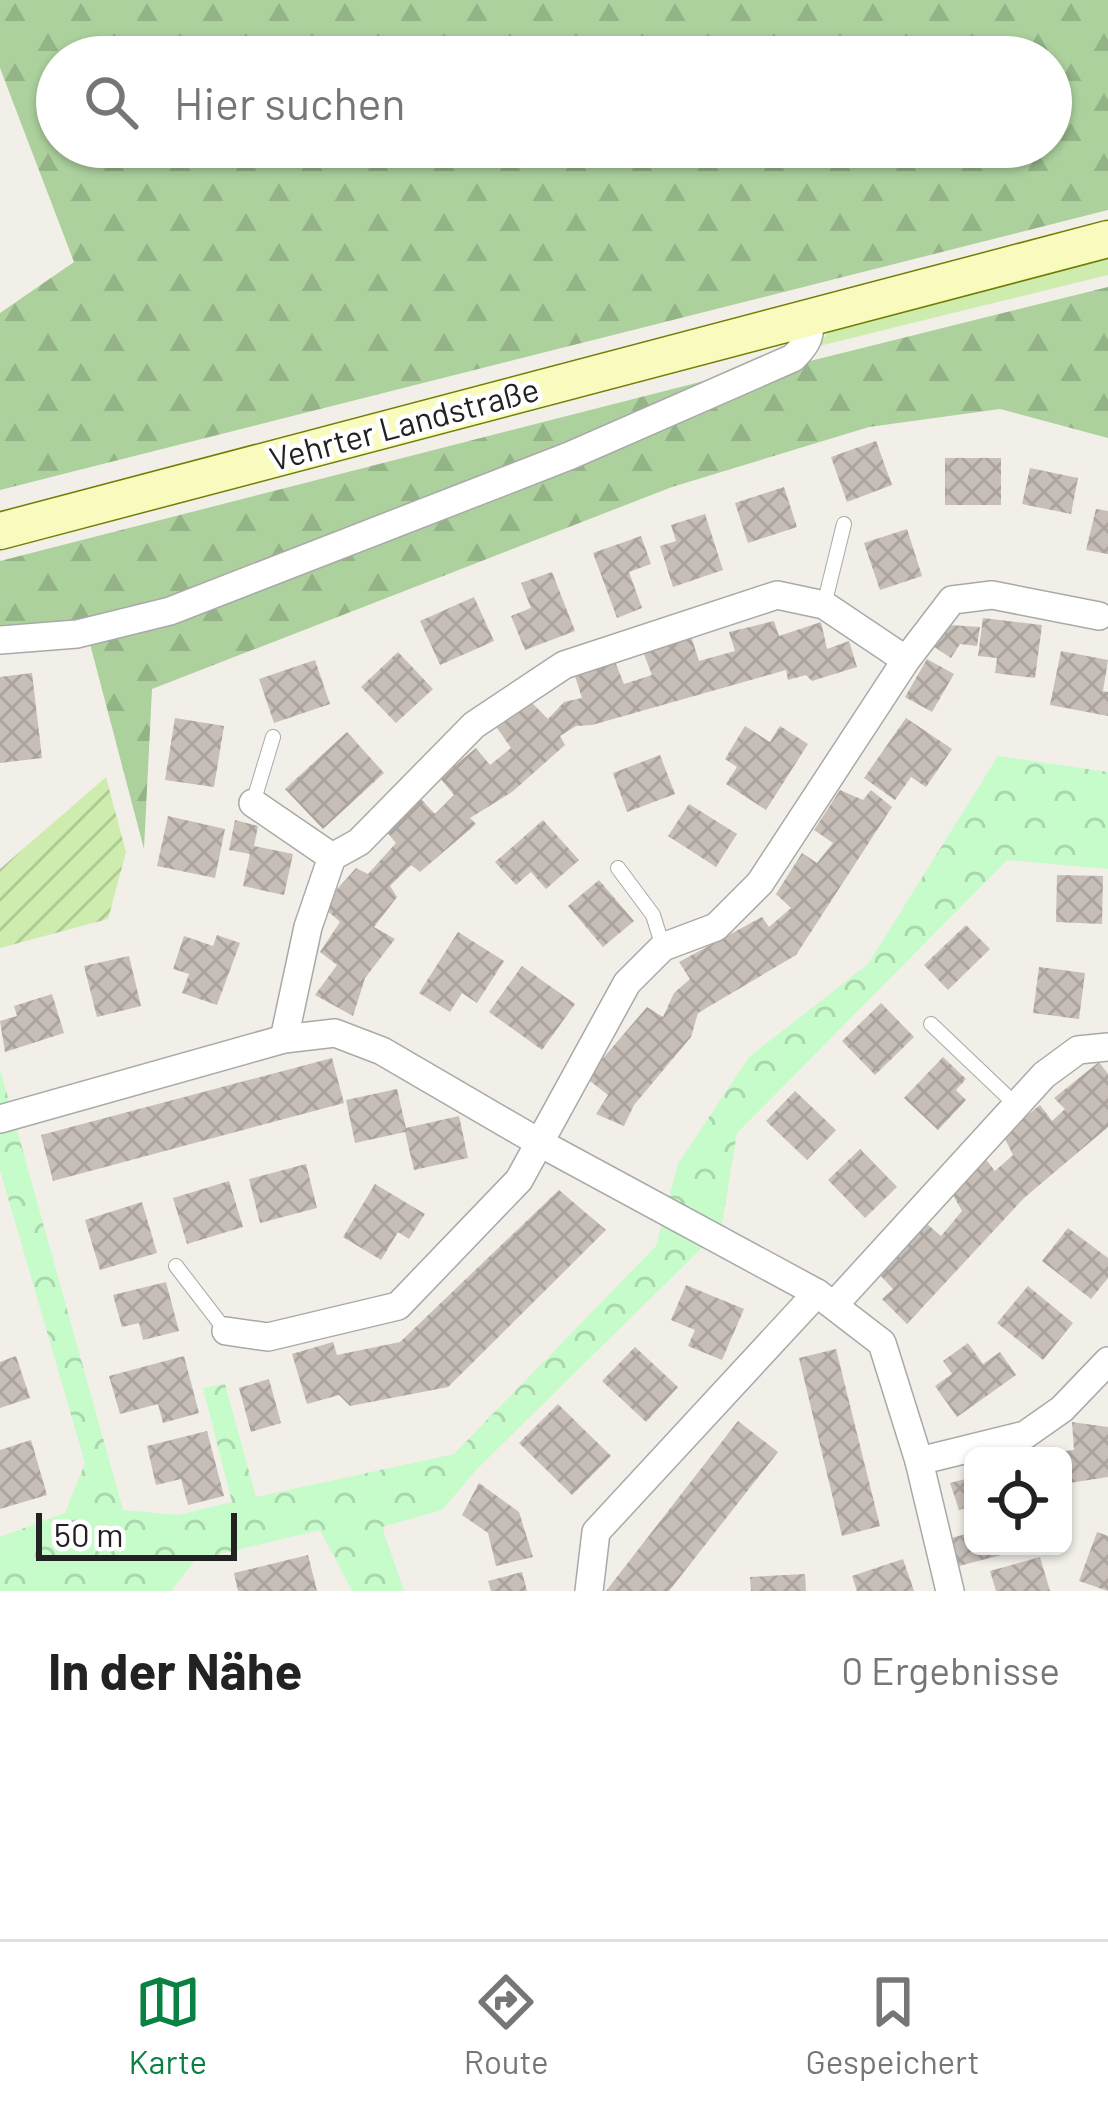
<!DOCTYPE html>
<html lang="de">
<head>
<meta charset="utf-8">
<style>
	:root { --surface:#fff; --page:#f2f2f2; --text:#222; --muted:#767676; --line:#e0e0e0; --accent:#0b8043 }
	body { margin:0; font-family:Barlow,sans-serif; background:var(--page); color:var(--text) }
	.controls { position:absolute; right:36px; bottom:36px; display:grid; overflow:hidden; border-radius:18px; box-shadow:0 3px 9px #0004 }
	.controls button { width:108px; height:108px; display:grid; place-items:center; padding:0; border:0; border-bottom:3px solid var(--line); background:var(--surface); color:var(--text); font:60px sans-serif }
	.scale { position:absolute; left:36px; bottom:30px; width:201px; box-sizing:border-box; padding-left:12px; border:6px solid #222; border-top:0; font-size:33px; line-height:42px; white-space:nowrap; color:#222; -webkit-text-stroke:9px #fff; paint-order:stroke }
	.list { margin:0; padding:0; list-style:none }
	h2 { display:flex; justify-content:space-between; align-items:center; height:156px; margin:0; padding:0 48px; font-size:51px }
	h2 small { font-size:39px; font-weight:400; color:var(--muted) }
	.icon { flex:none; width:66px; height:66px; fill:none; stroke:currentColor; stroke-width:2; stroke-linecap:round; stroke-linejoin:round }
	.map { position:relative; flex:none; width:1108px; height:1591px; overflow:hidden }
	.search { position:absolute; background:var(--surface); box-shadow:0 3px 9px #0004; left:36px; right:36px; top:36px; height:132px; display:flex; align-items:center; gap:30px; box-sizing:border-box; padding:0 42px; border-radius:66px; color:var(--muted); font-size:45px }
	.sheet { height:348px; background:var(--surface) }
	nav { display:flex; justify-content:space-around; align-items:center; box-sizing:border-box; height:168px; border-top:3px solid var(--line); background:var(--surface); font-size:33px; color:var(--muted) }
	nav a { display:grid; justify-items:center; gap:6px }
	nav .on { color:var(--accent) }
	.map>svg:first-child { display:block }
	.grass { fill:#cdecae }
	.forest { fill:url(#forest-firs); fill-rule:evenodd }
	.park { fill:url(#park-crowns) }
	.garden { fill:url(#garden-furrows) }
	.building { fill:url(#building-cross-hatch) }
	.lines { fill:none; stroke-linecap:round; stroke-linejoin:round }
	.service-casing { stroke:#a9a9a9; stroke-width:16 }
	.minor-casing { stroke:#a9a9a9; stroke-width:30 }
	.secondary-casing { stroke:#717e03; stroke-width:39 }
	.service { stroke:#fff; stroke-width:14 }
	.minor { stroke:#fff; stroke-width:27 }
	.secondary { stroke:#f8fbbd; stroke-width:36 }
	.labels { text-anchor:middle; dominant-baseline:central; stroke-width:9; stroke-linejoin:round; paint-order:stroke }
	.street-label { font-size:33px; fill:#222; stroke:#fff }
</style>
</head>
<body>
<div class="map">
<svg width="1108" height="1591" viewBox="0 0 1108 1591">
	<defs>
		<pattern id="forest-firs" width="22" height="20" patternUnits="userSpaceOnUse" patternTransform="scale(3)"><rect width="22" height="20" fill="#acd19d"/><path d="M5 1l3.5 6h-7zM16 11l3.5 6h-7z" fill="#94b387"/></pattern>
		<pattern id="park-crowns" width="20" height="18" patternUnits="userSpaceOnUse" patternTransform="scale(3)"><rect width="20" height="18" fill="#c6fbca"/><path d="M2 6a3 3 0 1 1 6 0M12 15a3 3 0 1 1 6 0" fill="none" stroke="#aad7ad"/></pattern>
		<pattern id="garden-furrows" width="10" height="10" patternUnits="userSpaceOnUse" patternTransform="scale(3)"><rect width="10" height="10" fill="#cdecae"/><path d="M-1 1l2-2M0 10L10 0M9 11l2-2" fill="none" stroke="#b0ca95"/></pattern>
		<pattern id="building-cross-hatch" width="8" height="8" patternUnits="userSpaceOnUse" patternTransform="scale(3)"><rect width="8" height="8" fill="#c7beb7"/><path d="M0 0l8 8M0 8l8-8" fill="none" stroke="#aba39d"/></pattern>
	</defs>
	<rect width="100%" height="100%" fill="#f2efe8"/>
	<polygon class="grass" points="1108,255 1108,275 819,346 833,324"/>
	<g class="forest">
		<path d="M0 0H1108V210L0 490V313L74 262 0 68ZM57 57H1051V147H57Z"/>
		<polygon points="1108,287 1108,438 1000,409 869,427 672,487 152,689 144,849 84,621 0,627 0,561 743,371 794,365"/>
	</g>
	<polygon class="park" points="998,756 1108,772 1108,869 1007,860 737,1133 721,1229 476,1470 442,1510 382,1527 404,1591 352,1591 320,1530 195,1560 171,1591 0,1591 0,1537 65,1513 85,1463 0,1170 0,1069 123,1510 178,1515 232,1502 203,1388 225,1384 256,1497 454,1454 656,1246 678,1164 749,1057 868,964"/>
	<polygon class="garden" points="106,777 126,852 108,919 0,948 0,869"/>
	<g class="building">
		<polygon points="876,441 892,485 847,502 831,457"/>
		<rect x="945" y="458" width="56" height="47"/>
		<polygon points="1030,468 1078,478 1071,514 1022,504"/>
		<polygon points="784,487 797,527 748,543 735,503"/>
		<polygon points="1096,509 1108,511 1108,554 1086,550"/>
		<polygon points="705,514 723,570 673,587 660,546 676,541 671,525"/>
		<polygon points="907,529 922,576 880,590 864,543"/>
		<polygon points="641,536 651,564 629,572 642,608 617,618 593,553"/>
		<polygon points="552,572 575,631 525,650 511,616 531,608 521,583"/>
		<polygon points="474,597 494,641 440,665 420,621"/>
		<polygon points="983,618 1042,625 1035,678 995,673 997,658 978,656"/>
		<polygon points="774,621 779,636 821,622 827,649 849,641 857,667 812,681 806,675 788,680 786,670 592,725 576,726 560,736 565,745 512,792 470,818 476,824 420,872 411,865 390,886 397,897 374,927 395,939 365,978 353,1016 315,995 337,965 320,952 340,922 322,906 356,868 368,874 396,843 385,830 420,798 435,814 454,795 440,778 476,748 490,765 511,748 497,728 532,703 548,719 564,702 582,698 574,673 614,659 624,684 652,675 642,649 691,636 699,661 735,651 729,632"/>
		<polygon points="950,625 980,627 977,646 960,644 951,658 933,646"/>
		<polygon points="1061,651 1108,660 1103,691 1108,692 1108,716 1050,705"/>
		<polygon points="398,652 433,689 396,723 361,687"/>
		<polygon points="927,659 954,674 932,712 905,697"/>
		<polygon points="315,660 330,704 274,723 259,679"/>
		<polygon points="32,673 42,758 0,763 0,677"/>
		<polygon points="175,718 224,726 214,787 165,780"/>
		<polygon points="906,718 952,749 926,787 911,777 895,800 864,778"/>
		<polygon points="745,726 770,742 780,726 808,744 766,810 726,784 737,767 725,759"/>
		<polygon points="347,732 384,773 323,829 285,789"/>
		<polygon points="660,755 675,794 627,812 613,773"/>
		<polygon points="840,790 863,800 871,790 892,807 796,955 698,1013 691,1037 634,1105 624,1126 596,1114 608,1095 586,1078 647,1007 663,1017 674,993 690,979 679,962 762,917 769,927 791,908 776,894 802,853 817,863 833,843 814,830"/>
		<polygon points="689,804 737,834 716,867 668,836"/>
		<polygon points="168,816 225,829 215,878 157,866"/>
		<polygon points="235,820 258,826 254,846 293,854 284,895 243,886 250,854 229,850"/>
		<polygon points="543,820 579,860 546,889 531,872 516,885 495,862"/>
		<polygon points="1057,875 1103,876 1102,924 1056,922"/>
		<polygon points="599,880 634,921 603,947 568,906"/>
		<polygon points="966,925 990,949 948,990 924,965"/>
		<polygon points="458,932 504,961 477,1003 462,993 450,1012 419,993"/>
		<polygon points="217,935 240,943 217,1005 182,993 189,974 173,969 184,936 213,946"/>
		<polygon points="129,956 141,1006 97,1017 84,966"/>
		<polygon points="522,966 575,1004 542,1050 489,1012"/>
		<polygon points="1039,967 1085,973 1079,1019 1033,1013"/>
		<polygon points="52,994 64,1033 5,1052 0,1021 17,1016 14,1006"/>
		<polygon points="881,1003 914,1037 875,1075 842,1041"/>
		<polygon points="943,1057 966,1079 956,1090 966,1100 938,1130 904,1098"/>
		<polygon points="332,1058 344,1103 53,1181 41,1135"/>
		<polygon points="1099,1062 1108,1074 1108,1127 1024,1198 907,1324 882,1299 893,1289 879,1274 927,1224 941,1236 962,1211 952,1193 984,1157 995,1171 1013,1155 1003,1135 1040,1105 1052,1121 1065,1109 1054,1098"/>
		<polygon points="397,1089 406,1128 459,1116 468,1158 414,1170 405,1132 355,1143 346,1100"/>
		<polygon points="795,1091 836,1130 807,1160 766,1121"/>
		<polygon points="860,1149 897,1187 865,1218 828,1180"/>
		<polygon points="306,1164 317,1208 260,1223 249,1179"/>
		<polygon points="229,1181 243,1227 187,1244 173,1198"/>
		<polygon points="375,1184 425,1214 409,1239 398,1232 381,1260 343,1237"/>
		<polygon points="559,1190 606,1230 448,1387 350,1406 339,1395 307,1404 292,1354 333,1342 337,1355 400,1342"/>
		<polygon points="142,1202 157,1253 100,1270 85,1220"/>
		<polygon points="1068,1228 1108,1258 1108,1278 1091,1299 1042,1261"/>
		<polygon points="166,1282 179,1331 143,1340 139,1323 122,1327 113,1295"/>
		<polygon points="686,1285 744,1309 722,1360 688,1346 695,1330 671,1320"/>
		<polygon points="1028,1286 1073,1323 1043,1360 997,1323"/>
		<polygon points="968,1343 983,1364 1000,1352 1016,1375 957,1417 935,1386 952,1374 943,1361"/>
		<polygon points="635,1347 678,1387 646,1422 602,1381"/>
		<polygon points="836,1349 880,1526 842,1536 799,1358"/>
		<polygon points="16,1356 30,1398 0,1408 0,1362"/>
		<polygon points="184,1356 199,1413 163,1423 158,1404 120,1414 109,1376"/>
		<polygon points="269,1379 281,1423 251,1432 239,1388"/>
		<polygon points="558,1404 611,1456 572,1495 519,1443"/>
		<polygon points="738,1421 778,1452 669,1591 606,1591"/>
		<polygon points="1072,1422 1108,1427 1108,1477 1063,1484 1063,1456 1051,1453 1074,1450"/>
		<polygon points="207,1431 224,1496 188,1505 181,1479 156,1485 147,1446"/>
		<polygon points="31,1440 47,1495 0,1509 0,1450"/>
		<polygon points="1030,1447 1034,1456 1001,1456 1001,1455"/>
		<polygon points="973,1477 973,1506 959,1510 950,1483"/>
		<polygon points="479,1483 519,1512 533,1557 496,1566 488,1533 462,1515"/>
		<polygon points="973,1532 973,1546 1002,1546 1005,1554 959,1566 951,1538"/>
		<polygon points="1097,1532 1108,1536 1108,1591 1079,1581"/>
		<polygon points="308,1555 317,1591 238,1591 234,1573"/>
		<polygon points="1040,1557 1050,1591 996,1591 990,1571"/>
		<polygon points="903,1559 914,1591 857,1591 852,1576"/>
		<polygon points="522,1572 527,1591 491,1591 488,1581"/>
		<polygon points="805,1574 806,1591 751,1591 750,1577"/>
	</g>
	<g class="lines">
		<g class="service-casing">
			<g id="service">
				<polyline points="824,605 844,524"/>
				<polyline points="253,803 273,737"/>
				<polyline points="618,868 653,915 663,947"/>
				<polyline points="931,1024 1016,1105"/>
				<polyline points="176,1266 226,1331"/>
			</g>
		</g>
		<g class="minor-casing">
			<g id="minor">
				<path d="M0 640 77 634 170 611 569 456 793 358C807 344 812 336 809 315"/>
				<polyline points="253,803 332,857"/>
				<polyline points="284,1039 308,927 332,857 359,842 474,725 564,665 777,595 824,605 906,660"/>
				<polyline points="0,1119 284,1039 335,1033 382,1051 540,1143 817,1293 882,1343 919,1461 950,1591"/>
				<polyline points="834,1305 1044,1075 1078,1050 1108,1047"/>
				<polyline points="226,1331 268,1337 398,1306 519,1180 627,983 663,947 716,927 760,883 906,660 952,600 992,595 1099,616"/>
				<polyline points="919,1461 1025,1435 1062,1409 1108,1361"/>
				<polyline points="589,1591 596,1532 817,1293"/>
			</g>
		</g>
		<g class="secondary-casing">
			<polyline id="secondary" points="0,531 1108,239"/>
		</g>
		<use href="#service" class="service"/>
		<use href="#minor" class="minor"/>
		<use href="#secondary" class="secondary"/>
	</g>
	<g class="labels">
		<g class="street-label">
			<text transform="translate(404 423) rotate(-15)">Vehrter Landstraße</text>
		</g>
	</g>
</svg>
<div class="controls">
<button><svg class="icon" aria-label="locate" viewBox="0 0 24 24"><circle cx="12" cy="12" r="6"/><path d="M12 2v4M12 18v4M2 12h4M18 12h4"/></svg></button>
</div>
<div class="scale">50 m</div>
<div class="search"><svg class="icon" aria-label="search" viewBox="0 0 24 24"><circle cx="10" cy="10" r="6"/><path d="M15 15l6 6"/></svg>Hier suchen</div>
</div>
<section class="sheet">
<h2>In der Nähe<small>0 Ergebnisse</small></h2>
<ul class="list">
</ul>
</section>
<nav>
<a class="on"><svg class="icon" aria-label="map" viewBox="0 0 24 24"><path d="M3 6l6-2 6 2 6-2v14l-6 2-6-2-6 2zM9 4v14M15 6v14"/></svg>Karte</a>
<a><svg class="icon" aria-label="directions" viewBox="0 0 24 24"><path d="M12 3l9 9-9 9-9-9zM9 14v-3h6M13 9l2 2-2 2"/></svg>Route</a>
<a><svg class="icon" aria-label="saved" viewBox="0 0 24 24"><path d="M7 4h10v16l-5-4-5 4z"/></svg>Gespeichert</a>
</nav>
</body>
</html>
